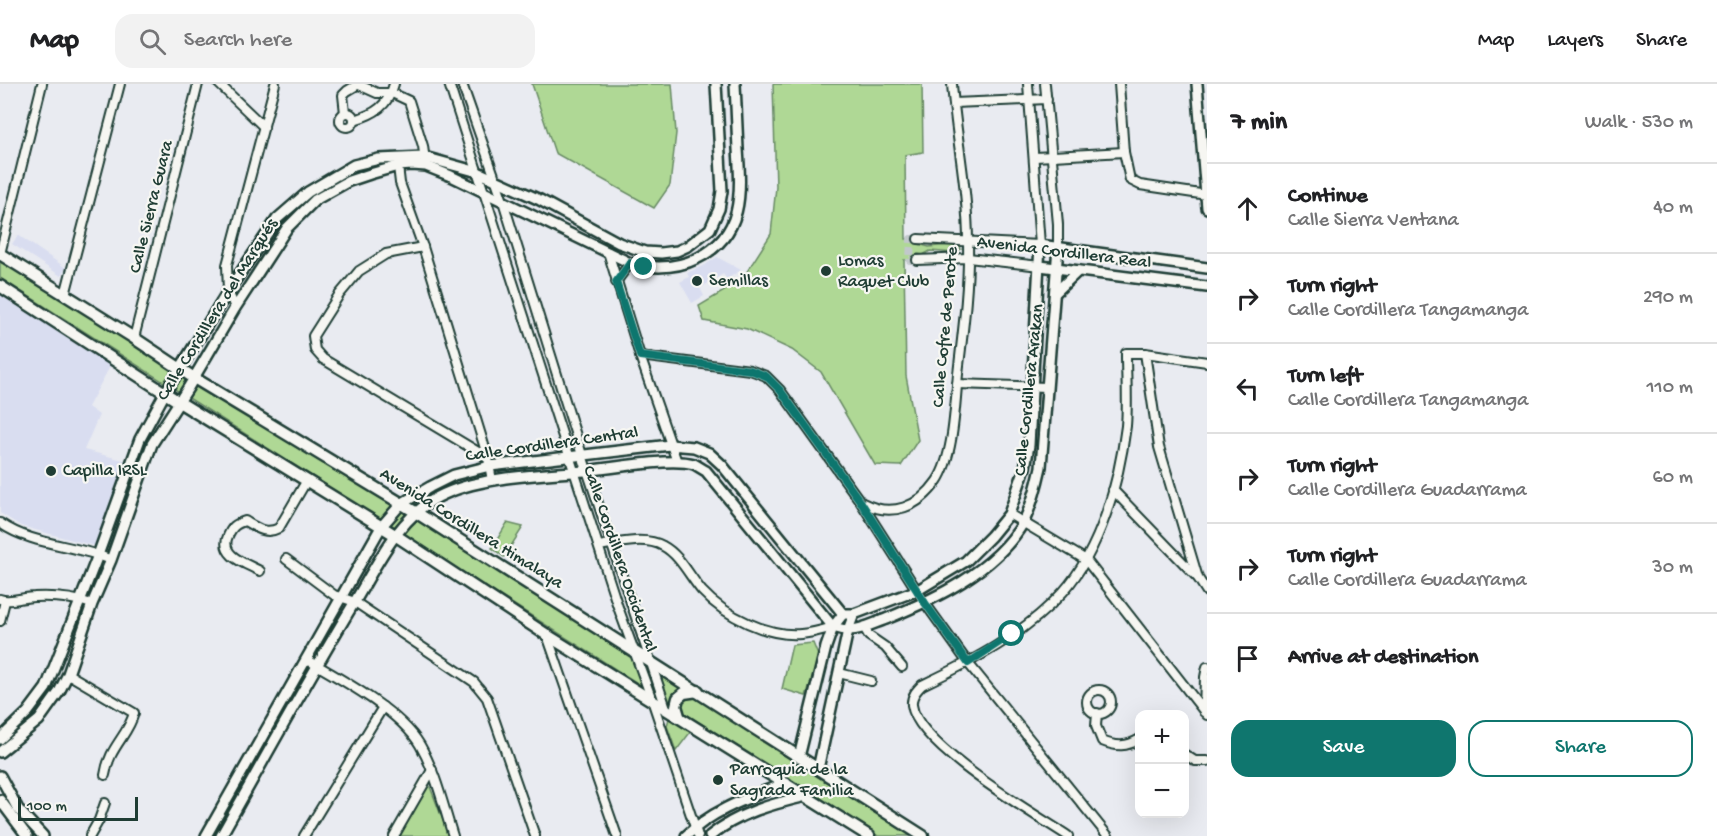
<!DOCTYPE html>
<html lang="en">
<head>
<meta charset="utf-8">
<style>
	:root { --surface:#fff; --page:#f2f2f2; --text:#202124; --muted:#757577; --line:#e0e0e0; --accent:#0f766e }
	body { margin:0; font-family:"Gochi Hand",sans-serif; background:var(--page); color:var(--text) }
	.controls { position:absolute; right:18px; bottom:18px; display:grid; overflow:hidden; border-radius:12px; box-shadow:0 6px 24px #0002 }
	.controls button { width:54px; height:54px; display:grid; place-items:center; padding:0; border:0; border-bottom:2px solid var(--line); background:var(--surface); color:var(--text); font:30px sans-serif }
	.scale { position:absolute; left:18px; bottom:15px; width:120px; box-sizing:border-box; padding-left:6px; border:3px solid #1f3d34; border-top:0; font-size:16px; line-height:21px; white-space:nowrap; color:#1f3d34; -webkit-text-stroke:4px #f6f6f2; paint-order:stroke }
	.stop { position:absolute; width:18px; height:18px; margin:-14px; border:4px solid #0f766e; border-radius:50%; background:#fff }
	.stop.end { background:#0f766e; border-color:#fff; box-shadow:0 2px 6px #0008 }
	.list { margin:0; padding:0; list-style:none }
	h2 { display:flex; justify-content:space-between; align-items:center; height:78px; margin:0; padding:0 24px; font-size:26px }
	h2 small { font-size:20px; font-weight:400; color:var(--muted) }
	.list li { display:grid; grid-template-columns:39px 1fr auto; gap:18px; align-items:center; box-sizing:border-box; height:90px; padding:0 24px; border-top:2px solid var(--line) }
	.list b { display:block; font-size:22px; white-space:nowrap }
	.list p { margin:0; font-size:20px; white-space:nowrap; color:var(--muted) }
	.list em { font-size:20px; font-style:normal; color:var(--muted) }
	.actions { display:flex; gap:12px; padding:18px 24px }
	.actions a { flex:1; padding:14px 0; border:2px solid var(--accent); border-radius:18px; text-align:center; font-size:21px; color:var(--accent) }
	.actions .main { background:var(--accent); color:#fff }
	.icon { flex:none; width:33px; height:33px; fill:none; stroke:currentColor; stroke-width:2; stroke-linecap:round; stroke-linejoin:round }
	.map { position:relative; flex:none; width:1207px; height:752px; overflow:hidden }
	header { display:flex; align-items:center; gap:36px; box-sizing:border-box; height:84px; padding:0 30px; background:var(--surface); border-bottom:2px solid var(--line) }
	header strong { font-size:28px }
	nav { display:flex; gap:33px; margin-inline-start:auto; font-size:21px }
	.search { width:420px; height:54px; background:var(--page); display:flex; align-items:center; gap:15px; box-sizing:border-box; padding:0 21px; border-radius:18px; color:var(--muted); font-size:22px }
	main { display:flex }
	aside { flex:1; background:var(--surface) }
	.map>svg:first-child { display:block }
	.built { fill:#d9ddf0 }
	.green { fill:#afd895; stroke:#678a64; stroke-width:1.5 }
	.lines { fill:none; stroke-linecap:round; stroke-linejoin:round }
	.minor-tunnel { stroke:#c1c8cb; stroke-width:8; stroke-dasharray:8 4; stroke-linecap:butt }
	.minor-casing { stroke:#1f3d34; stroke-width:12 }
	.tertiary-casing { stroke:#1f3d34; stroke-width:14 }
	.secondary-casing { stroke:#1f3d34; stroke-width:15 }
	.minor { stroke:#f6f6f2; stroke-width:8 }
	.tertiary { stroke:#f6f6f2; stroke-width:9 }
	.secondary { stroke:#f6f6f2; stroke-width:10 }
	.route { stroke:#0f766e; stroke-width:8 }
	.poi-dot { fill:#1f3d34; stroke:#f6f6f2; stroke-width:2 }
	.labels { text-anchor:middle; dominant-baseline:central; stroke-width:4.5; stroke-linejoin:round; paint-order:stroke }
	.street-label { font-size:18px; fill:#1f3d34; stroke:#f6f6f2 }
	.poi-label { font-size:18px; fill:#1f3d34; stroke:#f6f6f2; text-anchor:start }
</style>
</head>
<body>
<header>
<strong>Map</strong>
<div class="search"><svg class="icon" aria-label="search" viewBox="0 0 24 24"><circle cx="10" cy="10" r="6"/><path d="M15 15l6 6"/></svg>Search here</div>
<nav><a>Map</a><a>Layers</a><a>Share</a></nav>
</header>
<main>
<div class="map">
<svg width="1207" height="752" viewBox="0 0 1207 752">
	<rect width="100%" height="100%" fill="#e9ebf1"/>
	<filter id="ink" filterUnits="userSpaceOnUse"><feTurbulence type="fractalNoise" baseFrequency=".0167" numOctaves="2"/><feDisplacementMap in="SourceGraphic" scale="12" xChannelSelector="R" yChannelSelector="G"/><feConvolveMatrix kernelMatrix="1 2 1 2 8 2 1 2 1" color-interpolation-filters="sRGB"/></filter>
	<g filter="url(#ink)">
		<g class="built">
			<polygon points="18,151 66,184 61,192 12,160"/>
			<polygon points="717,173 741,186 727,195 723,190 700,204 704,212 692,219 680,198 689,193 687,189 705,181"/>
			<polygon points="0,208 114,275 88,323 99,331 84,366 127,377 98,463 21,442 0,429"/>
		</g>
		<g class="green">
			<polygon points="532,0 672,0 676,49 670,101 654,124 555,69"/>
			<polygon points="773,0 922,0 923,68 905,71 906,155 918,155 918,160 929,163 957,160 961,165 955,169 930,167 923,171 918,170 917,176 904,176 906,292 918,356 901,382 875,381 821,288 792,266 747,245 704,237 699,222 741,197 771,150 776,103"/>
			<polygon points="0,171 915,752 878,752 0,194"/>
			<polygon points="507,439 523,443 504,473 492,464"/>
			<polygon points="813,559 819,574 806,612 782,605 792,561"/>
			<polygon points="669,634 692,646 676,667 667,642"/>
			<polygon points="429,700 449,752 400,752"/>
		</g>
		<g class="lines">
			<polyline class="minor-tunnel" points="917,176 910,176 911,155 918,155"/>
			<g class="minor-casing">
				<g id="minor">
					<polyline points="219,0 264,43"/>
					<polyline points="357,0 377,9 392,9 409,17 423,62 425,77"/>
					<polyline points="449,0 618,523 652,616 698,752"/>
					<polyline points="462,0 503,117 582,371 666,624"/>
					<polyline points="1045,0 1058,140 1058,163"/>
					<polyline points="1119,0 1124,68 1130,96 1140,101 1207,111"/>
					<polyline points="954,19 1047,15"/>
					<polyline points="345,29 343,11 347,7 357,1"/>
					<circle cx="347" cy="36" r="7"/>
					<path d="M354 36C375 30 388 22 394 0"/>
					<polyline points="1035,73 1124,68"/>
					<polyline points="398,82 400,99 423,163 488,374 492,397"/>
					<polyline points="918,155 1040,161 1028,0"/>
					<polyline points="423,163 386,170 359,187 339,211 313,252 315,266 323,275 488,374"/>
					<polyline points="608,168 640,272 677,378"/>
					<polyline points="0,170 42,0"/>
					<polyline points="917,176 968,174 1040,182"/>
					<polyline points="616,198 630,179"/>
					<polyline points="65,211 120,0"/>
					<polyline points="235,224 228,207 227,181 275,0"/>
					<polyline points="134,254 198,0"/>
					<polyline points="1145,269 1159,363 1198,494 1207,508"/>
					<polyline points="640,272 750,286 766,292 780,306 860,417 925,519 968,579 1108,752"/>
					<polyline points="957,300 1047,303"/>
					<polyline points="1113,406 1197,493"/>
					<path d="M863 419C892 434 919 423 937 397 954 372 955 320 958 290 963 247 969 202 968 159 968 107 956 52 952 0"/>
					<polyline points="1009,430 1086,476 1207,631"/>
					<path d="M0 439C33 462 75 460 111 476"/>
					<path d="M599 462C617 459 646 452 663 462 680 471 690 493 702 507 725 532 768 553 801 550 812 549 823 546 833 543"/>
					<polyline points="286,475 334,511 355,518 474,598 487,614 535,752"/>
					<path d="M260 487C247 480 219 472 228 452 232 443 235 440 245 437 257 444 266 451 279 444L307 396"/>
					<path d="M0 515C10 519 23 513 34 513 53 512 74 514 92 520"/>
					<polyline points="0,537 5,517"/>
					<polyline points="864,543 869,552 885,563 902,583"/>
					<polyline points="547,551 617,752"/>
					<path d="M306 575C341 595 400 627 420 661 436 689 443 721 453 752"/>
					<polyline points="839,589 871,597"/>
					<path d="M68 590 134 629C128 652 109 663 105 691"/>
					<circle cx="1099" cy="618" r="12"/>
					<polyline points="1204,628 1205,593 1207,583"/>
					<path d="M1097 629 1096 642 1102 657C1117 663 1126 663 1140 655"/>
					<polyline points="1184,670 1195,677 1207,677"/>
					<polyline points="90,752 99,736 105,719"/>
					<polyline points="304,752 383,623"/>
					<polyline points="394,752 432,686"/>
					<path d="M1068 752C1033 729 917 662 912 621 911 612 917 606 922 601 973 577 1025 550 1063 508 1101 465 1119 398 1126 342 1128 318 1126 293 1126 269H1145L1207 278"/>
				</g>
			</g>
			<g class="tertiary-casing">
				<g id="tertiary">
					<polyline points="1197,0 1207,124"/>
					<polyline points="1040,182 1207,203"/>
					<polyline points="1056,208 1078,187"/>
					<polyline points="843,530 854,530 918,506 966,477 991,452 1009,430 1025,384 1029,361 1040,161 1207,184"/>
					<path d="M833 543C838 544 842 546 847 546 860 547 874 539 886 535 935 515 995 487 1023 439 1032 422 1037 401 1041 383L1058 163"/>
					<polyline points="0,655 28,628 46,604 98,471 140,355 165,309 228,207 277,135 308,108 354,81 379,75 424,73 478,88 540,116 619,159 645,168 661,169 677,167 688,162 710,145 719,125 722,107 716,0"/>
					<path d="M0 668 39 636 59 608 68 590 92 520 111 476 152 360 188 304 235 224 287 144 315 116 349 97 370 90 398 82 412 81 426 82 451 92 630 179C653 185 676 185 698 174 744 151 741 109 738 65 737 43 736 22 735 0"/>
					<polyline points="799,673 826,563 833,543 843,530"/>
					<polyline points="818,685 848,546 854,530"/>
					<polyline points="0,692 18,725 43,752"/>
					<polyline points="0,716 27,752"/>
					<polyline points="206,752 381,443 401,420 430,403 454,391 490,382 670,361 694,363 709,369 722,381 843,530"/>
					<path d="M221 752C265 674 308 595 354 519 377 481 397 435 438 413 478 392 540 391 585 387 610 384 672 373 694 380 698 382 702 385 706 387L833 543"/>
					<path d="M686 752C713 725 751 713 786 699"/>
					<path d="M710 752C738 729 772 720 806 712"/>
				</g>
			</g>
			<g class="secondary-casing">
				<g id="secondary">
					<polyline points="0,170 134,254 194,294 417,429 923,752"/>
					<polyline points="0,202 179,318 395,451 547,551 869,752"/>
					<polyline points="679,632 676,622 678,614 684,609 698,607"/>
				</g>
			</g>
			<use href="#minor" class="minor"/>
			<use href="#tertiary" class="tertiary"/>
			<use href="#secondary" class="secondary"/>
		</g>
	</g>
	<g class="lines" filter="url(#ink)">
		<polyline class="route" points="644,183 630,179 616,198 640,272 750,286 766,292 780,306 860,417 925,519 968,579 1012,550"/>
	</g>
	<g class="poi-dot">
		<circle cx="826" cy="187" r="6"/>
		<circle cx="697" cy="197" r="6"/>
		<circle cx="51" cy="387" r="6"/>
		<circle cx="718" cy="696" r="6"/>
	</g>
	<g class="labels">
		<g class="street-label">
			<text transform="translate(152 123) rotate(-76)">Calle Sierra Guara</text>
			<text transform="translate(1064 169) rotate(7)">Avenida Cordillera Real</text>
			<text transform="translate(218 226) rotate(-58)">Calle Cordillera del Marqués</text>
			<text transform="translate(946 243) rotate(-85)">Calle Cofre de Perote</text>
			<text transform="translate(1030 306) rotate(-84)">Calle Cordillera Arakan</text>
			<text transform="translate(552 361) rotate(-8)">Calle Cordillera Central</text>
			<text transform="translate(471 445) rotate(32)">Avenida Cordillera Himalaya</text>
			<text transform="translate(619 475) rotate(71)">Calle Cordillera Occidental</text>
		</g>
		<g class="poi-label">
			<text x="838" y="177">Lomas<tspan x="838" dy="21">Raquet Club</tspan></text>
			<text x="709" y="197">Semillas</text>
			<text x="63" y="387">Capilla IRSL</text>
			<text x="730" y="686">Parroquia de la<tspan x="730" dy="21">Sagrada Familia</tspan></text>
		</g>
	</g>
</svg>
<div class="controls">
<button>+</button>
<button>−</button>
</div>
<div class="scale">100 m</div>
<div class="stop" style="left:1012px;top:550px"></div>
<div class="stop end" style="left:644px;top:183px"></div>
</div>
<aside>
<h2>7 min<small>Walk · 530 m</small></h2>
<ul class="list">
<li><svg class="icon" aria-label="ahead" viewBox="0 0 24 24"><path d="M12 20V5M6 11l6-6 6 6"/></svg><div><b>Continue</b><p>Calle Sierra Ventana</p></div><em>40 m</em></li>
<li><svg class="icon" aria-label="right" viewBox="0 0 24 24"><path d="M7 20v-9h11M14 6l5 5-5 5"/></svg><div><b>Turn right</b><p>Calle Cordillera Tangamanga</p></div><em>290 m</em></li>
<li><svg class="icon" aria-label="left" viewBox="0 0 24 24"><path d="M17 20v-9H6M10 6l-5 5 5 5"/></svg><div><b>Turn left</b><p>Calle Cordillera Tangamanga</p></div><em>110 m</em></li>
<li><svg class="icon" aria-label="right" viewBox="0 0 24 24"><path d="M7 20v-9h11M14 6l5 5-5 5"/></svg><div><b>Turn right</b><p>Calle Cordillera Guadarrama</p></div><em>60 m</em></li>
<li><svg class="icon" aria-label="right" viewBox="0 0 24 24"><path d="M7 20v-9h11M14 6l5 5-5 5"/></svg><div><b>Turn right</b><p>Calle Cordillera Guadarrama</p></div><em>30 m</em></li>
<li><svg class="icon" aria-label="arrive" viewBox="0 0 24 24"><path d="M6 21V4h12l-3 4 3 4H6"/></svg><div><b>Arrive at destination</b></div></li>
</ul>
<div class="actions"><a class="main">Save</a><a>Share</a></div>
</aside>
</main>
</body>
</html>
